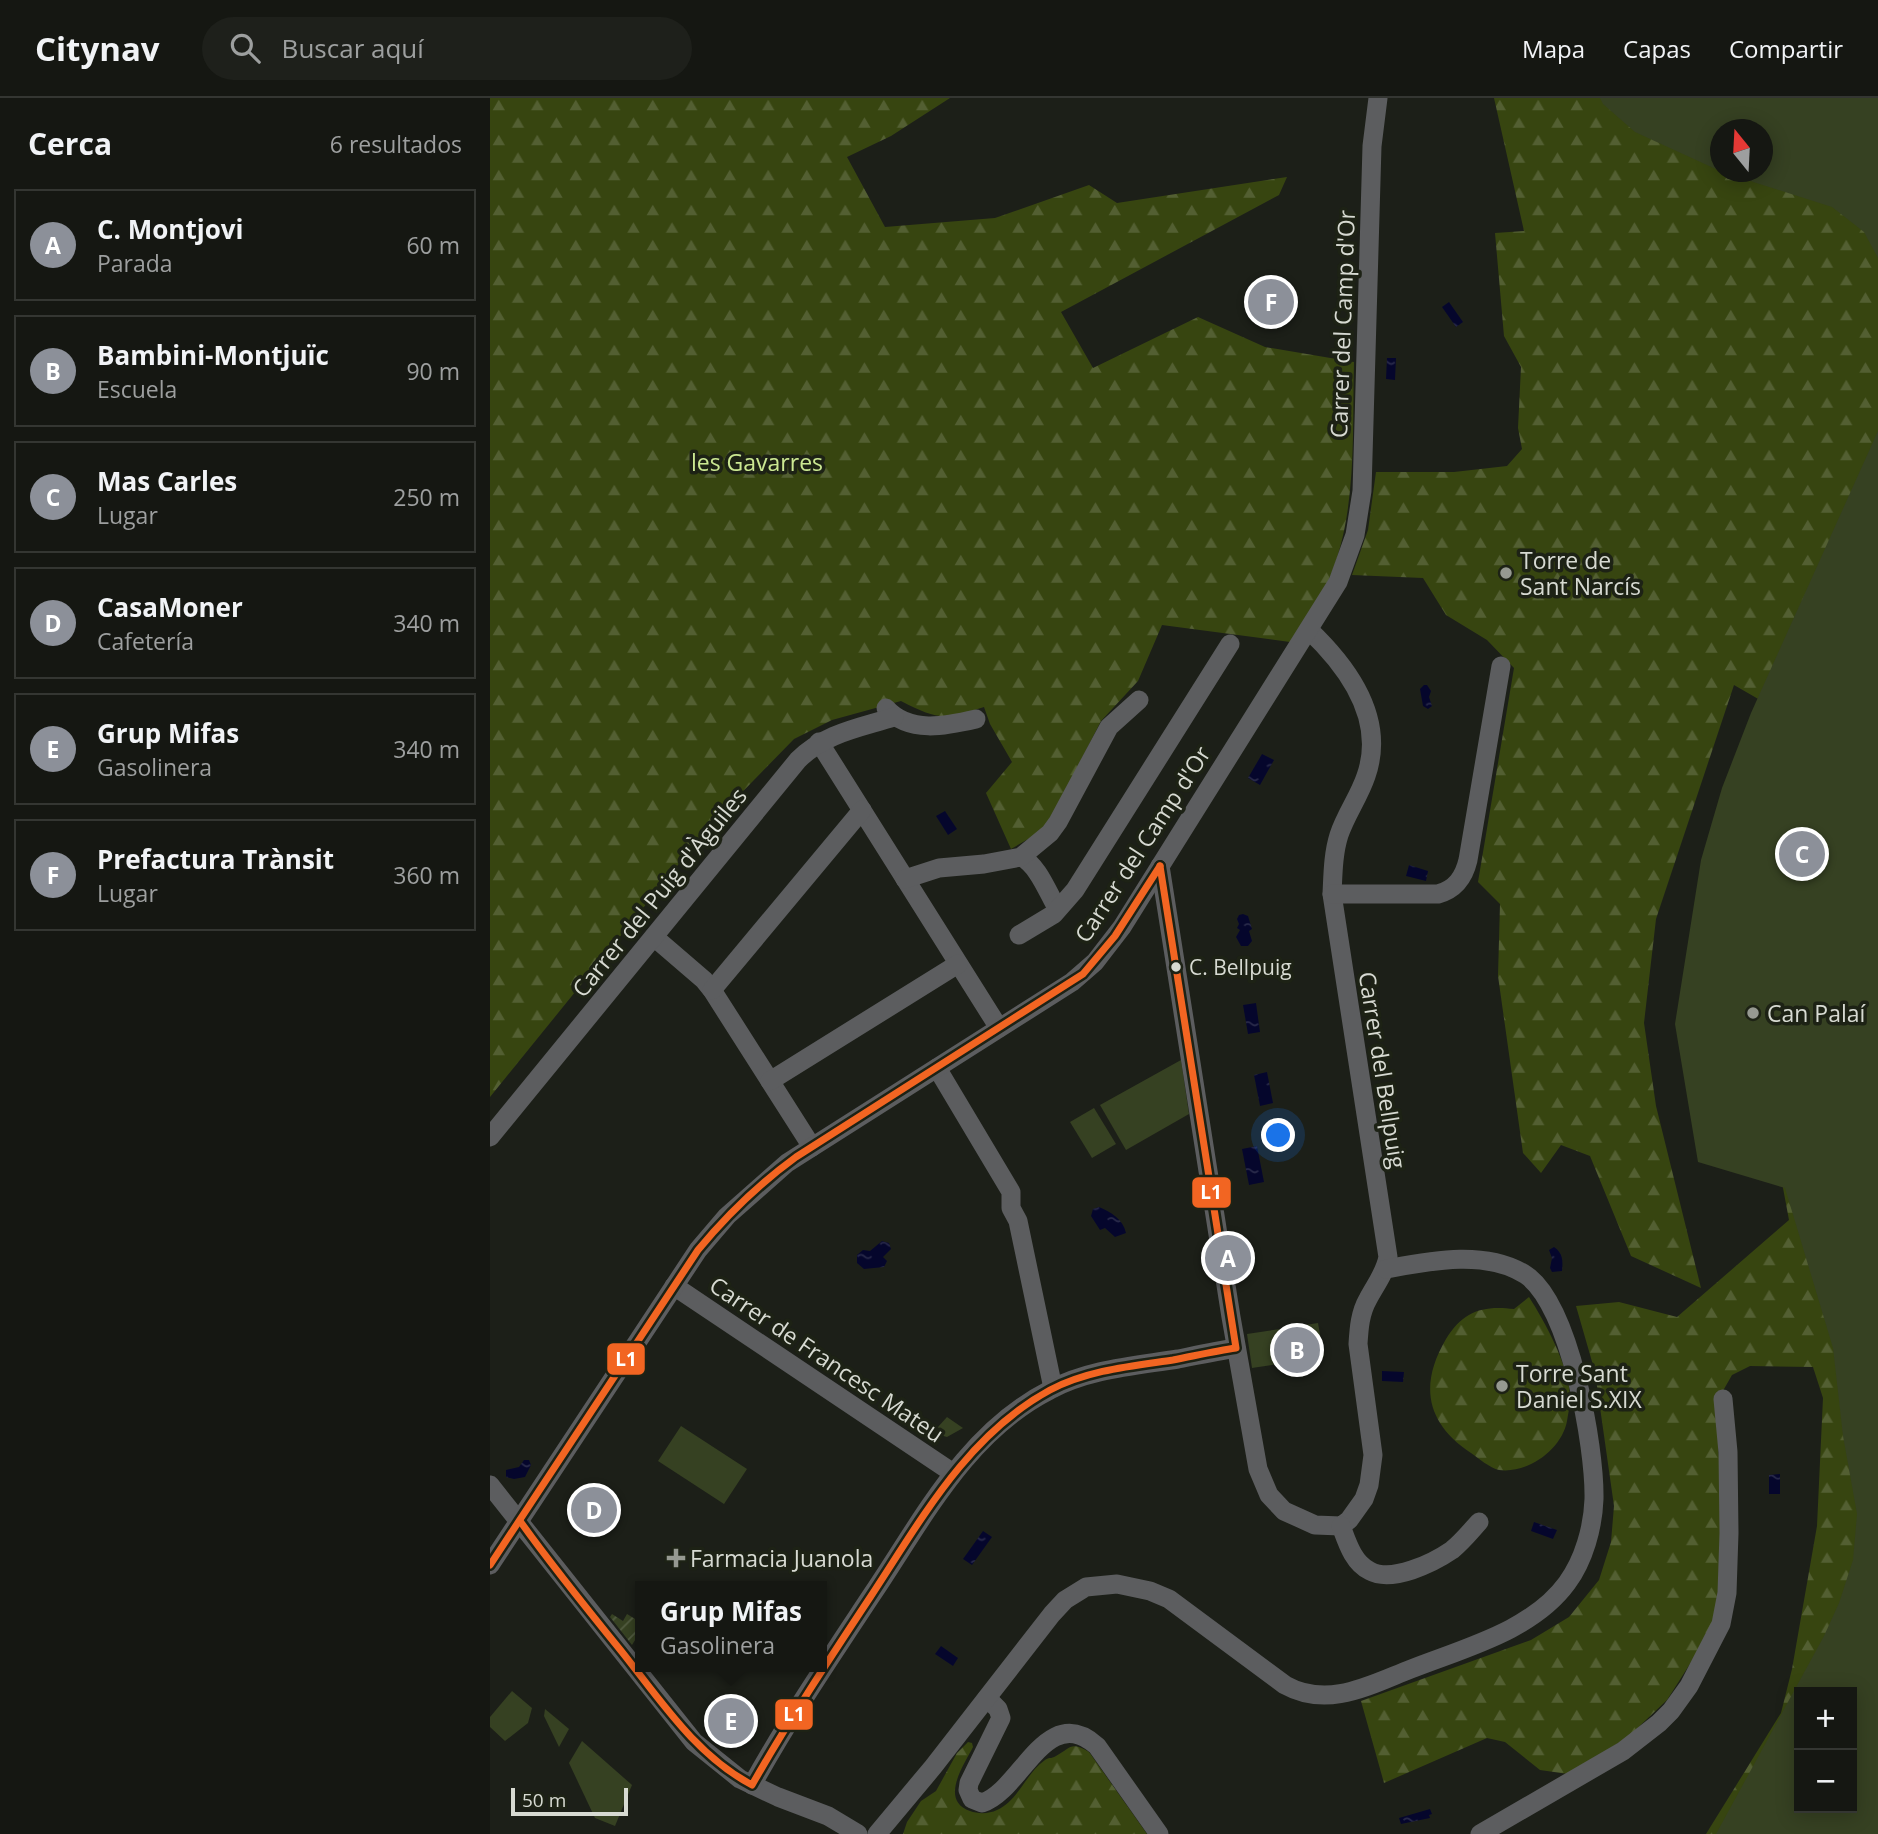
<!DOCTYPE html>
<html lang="es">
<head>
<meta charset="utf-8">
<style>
	:root { --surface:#151712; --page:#1e201b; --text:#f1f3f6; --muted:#9d9f9f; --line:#343632; --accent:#8c9099 }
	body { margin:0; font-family:"Open Sans",sans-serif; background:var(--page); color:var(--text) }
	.controls { position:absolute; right:21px; bottom:21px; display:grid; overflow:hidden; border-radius:0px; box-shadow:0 4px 18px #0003 }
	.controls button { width:63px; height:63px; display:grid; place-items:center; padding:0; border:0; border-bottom:2px solid var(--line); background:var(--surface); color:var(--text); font:35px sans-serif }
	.compass { position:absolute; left:1220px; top:21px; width:63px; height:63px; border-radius:50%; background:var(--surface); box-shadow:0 4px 18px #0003; rotate:342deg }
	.scale { position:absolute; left:21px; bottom:18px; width:117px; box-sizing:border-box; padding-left:7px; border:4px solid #d7dad2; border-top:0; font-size:19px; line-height:24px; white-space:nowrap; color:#d7dad2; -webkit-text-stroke:5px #1d2215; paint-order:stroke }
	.you { position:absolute; left:789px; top:1038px; width:24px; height:24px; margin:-18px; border:5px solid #fff; border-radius:50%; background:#1a73e8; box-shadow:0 0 0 10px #1a73e833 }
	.badge { display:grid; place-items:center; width:46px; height:46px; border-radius:50%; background:var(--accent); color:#fff; font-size:23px; font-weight:700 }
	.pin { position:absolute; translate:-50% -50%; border:4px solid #fff; box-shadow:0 2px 7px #0006 }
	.popup { position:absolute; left:145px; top:1483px; width:192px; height:91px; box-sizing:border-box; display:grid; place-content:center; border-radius:0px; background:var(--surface); filter:drop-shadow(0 2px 5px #0005); font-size:23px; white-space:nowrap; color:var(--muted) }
	.popup b { font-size:26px; color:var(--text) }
	.popup::after { content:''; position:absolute; left:50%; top:100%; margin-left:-14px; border:14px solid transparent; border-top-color:var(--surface) }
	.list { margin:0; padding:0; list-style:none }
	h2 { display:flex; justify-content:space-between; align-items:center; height:91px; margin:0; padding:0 28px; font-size:30px }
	h2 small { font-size:23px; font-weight:400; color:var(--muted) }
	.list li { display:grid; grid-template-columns:46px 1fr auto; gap:21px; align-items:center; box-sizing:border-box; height:112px; margin:0 14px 14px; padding:0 14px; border:2px solid var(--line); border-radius:0px }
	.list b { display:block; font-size:26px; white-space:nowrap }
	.list p { margin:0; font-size:23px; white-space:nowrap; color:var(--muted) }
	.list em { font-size:23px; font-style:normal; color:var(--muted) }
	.icon { flex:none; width:38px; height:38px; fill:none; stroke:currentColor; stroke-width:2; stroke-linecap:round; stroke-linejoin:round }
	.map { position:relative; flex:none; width:1388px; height:1736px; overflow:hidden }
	header { display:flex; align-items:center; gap:42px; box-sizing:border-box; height:98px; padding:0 35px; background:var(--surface); border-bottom:2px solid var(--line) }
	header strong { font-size:33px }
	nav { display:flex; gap:38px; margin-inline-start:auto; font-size:24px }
	.search { width:490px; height:63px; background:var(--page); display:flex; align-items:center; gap:18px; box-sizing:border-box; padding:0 24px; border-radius:38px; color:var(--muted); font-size:26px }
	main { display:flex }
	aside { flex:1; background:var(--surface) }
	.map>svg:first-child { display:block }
	.forest { fill:url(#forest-firs); fill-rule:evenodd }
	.park { fill:#364122; fill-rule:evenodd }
	.garden { fill:url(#garden-furrows) }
	.water { fill:url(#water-ripples) }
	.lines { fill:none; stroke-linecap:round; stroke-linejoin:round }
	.street { stroke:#5c5d5f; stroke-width:19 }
	.bus-1-casing { stroke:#1d2215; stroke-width:12 }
	.bus-1 { stroke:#f26522; stroke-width:7 }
	.poi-dot { fill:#969991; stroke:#1d2215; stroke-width:2.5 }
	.bus-dot { fill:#d7dad2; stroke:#1d2215; stroke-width:2.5 }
	.labels { text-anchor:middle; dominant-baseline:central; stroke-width:7; stroke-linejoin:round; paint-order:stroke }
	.bus-label { font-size:21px; fill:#d7dad2; stroke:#1d2215; text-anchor:start }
	.street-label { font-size:23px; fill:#d7dad2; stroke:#1d2215 }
	.park-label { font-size:23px; fill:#cbe892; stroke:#1d2215 }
	.poi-label { font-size:23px; fill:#d7dad2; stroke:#1d2215; text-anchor:start }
	.line-badge { stroke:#1d2215; stroke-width:2.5 }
	.badge-label { font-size:19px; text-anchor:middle; font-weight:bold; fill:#fff }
</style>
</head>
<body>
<header>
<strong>Citynav</strong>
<div class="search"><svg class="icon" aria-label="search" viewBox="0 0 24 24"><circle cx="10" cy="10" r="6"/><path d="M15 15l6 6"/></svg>Buscar aquí</div>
<nav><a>Mapa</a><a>Capas</a><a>Compartir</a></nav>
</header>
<main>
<aside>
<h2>Cerca<small>6 resultados</small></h2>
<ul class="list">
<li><span class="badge">A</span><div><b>C. Montjovi</b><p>Parada</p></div><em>60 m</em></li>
<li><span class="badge">B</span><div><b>Bambini-Montjuïc</b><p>Escuela</p></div><em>90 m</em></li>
<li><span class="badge">C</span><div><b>Mas Carles</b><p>Lugar</p></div><em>250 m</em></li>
<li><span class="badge">D</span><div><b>CasaMoner</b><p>Cafetería</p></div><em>340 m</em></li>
<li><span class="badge">E</span><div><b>Grup Mifas</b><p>Gasolinera</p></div><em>340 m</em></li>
<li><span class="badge">F</span><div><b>Prefactura Trànsit</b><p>Lugar</p></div><em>360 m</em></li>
</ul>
</aside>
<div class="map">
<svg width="1388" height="1736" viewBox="0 0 1388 1736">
	<defs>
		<pattern id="forest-firs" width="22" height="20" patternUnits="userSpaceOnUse" patternTransform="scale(1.75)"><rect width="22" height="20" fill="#374510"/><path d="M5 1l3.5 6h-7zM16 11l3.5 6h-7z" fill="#535f32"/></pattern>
		<pattern id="garden-furrows" width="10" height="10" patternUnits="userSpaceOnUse" patternTransform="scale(1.75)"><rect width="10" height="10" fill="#364122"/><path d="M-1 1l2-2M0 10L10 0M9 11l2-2" fill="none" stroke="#525c41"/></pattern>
		<pattern id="water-ripples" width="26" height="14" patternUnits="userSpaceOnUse" patternTransform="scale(1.75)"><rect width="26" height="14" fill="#05062c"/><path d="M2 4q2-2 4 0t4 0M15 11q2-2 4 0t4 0" fill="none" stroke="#292a4a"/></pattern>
	</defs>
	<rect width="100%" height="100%" fill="#1c1f18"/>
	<g class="forest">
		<path d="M0 0H460L401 38 357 59 395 129 505 120 599 87 627 105 797 79 789 97 571 214 603 270 708 219 775 249 864 264C862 337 868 418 837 486 828 506 812 525 800 544L672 527 648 583 611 623 568 707 552 733 521 751 496 695 522 664 500 626 494 609C454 622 448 622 411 603L342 622 304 641 222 725 0 999Z"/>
		<path d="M1004 0H1388V680L1346 646 1244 587 1166 821 1154 925 1166 1008 1211 1190 1141 1158 1100 1058 1071 1047 1051 1075 1033 1055 1008 878 1010 806 988 784 1024 570 997 542 956 517 933 480 862 477 878 432 886 374H964L1017 368 1032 351 1028 330 1031 269 1014 238 1005 135 1034 133ZM1230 32H1272V74H1230Z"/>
		<path d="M1275 994 1348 1010 1388 1736H1216L1291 1615 1302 1571 1327 1428 1333 1300 1323 1269 1260 1268 1242 1277 1226 1305 1232 1415 1230 1497 1222 1531 1177 1602 1138 1639 1078 1676 1050 1672 1015 1644 997 1640 894 1685 871 1603 1041 1542 1079 1519 1109 1482 1121 1444 1124 1408 1105 1274 1086 1208 1129 1204 1187 1219 1299 1122ZM1309 1594H1362V1710H1309Z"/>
		<path d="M1039 1199C1055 1224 1078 1266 1080 1297 1081 1305 1078 1315 1077 1323 1072 1351 1038 1376 1009 1372 1000 1370 988 1360 981 1355 936 1325 929 1287 956 1241 973 1213 993 1207 1024 1211Z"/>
		<path d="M478 1644 482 1645 483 1649C474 1667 449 1702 480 1713 488 1716 499 1716 507 1712 529 1702 536 1675 555 1662 562 1658 558 1662 566 1658 581 1650 580 1643 599 1654L657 1736H413L417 1724 431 1703 446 1693 467 1655Z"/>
	</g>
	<g class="park">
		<polygon points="1110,0 1388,0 1388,160 1374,134 1342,109 1232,74 1272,74 1272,32 1230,32 1230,73 1145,34 1113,6"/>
		<path d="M1388 333V1736H1226L1334 1538 1349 1505 1363 1462 1367 1416 1353 1338 1343 1250 1295 1090 1208 1064 1185 926 1211 762 1232 690 1261 615ZM1309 1594H1362V1710H1309Z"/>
		<polygon points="691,962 699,1016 636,1052 610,1007"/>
		<polygon points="604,1010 626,1046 602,1060 580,1024"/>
		<polygon points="828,1225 834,1259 762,1270 757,1236"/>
		<polygon points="457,1319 473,1330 457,1339 450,1337 447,1330"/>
		<polygon points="191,1328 257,1371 234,1406 168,1363"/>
		<polygon points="22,1593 42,1610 38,1625 15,1643 0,1629 0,1619"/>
		<polygon points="55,1611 79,1631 69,1649 54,1618"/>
		<polygon points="92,1643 142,1687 125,1728 105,1720 79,1665"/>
	</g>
	<polygon class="garden" points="122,1516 133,1523 137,1516 150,1524 150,1534 142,1547 120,1519"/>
	<g class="water">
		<polygon points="959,204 973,224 966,229 952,209"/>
		<polygon points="897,260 906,260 905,282 896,281"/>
		<polygon points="934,587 937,587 941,593 939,599 942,608 938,611 933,608 930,591"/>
		<polygon points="772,656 784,662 770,687 758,680"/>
		<polygon points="455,713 467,731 458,737 446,718"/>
		<polygon points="919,767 938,773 936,783 916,778"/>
		<polygon points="753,816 758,818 762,831 759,833 762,843 758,848 751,848 746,839 750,832 747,830 749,826 747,821 749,817"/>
		<polygon points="766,905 770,934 758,936 753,907"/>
		<polygon points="777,974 783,1005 770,1008 764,977"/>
		<polygon points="767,1048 774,1084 759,1087 752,1051"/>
		<path d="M609 1109C621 1114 633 1121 636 1135L625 1139 615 1130 610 1132 601 1118 603 1111Z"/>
		<polygon points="392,1143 399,1145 401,1151 393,1159 397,1163 394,1169 374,1171 367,1165 367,1157 373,1152 380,1153"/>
		<path d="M1064 1149C1073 1155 1073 1163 1072 1173L1062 1174 1060 1170 1062 1160 1059 1152Z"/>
		<polygon points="892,1273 914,1274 913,1284 892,1283"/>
		<polygon points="34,1362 39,1362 41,1367 35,1379 24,1381 16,1379 16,1372 29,1369"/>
		<polygon points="1290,1376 1290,1396 1279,1396 1279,1377"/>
		<polygon points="1044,1424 1067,1432 1063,1441 1041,1433"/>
		<polygon points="493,1433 502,1439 482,1467 473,1461"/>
		<polygon points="451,1548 468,1560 463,1568 445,1556"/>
		<polygon points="940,1711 942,1716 939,1717 940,1720 911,1726 909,1720"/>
	</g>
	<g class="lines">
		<g class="street">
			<path d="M396 610C419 636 456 628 486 621"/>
			<polyline points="329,644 509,930"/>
			<path d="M531 759C548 767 558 795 567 810"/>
			<path d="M670 768 741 1219 768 1371 779 1397 794 1413 825 1427 851 1428 859 1422 874 1401 879 1387 883 1357 868 1246C869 1230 870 1215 878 1201 886 1186 895 1175 898 1159L842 796C843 776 843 756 849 737 856 716 869 699 876 678 896 621 859 570 819 532"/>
			<polyline points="415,781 449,770 494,766 531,759 560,735 568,724 619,629 649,602"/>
			<path d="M842 796H948C966 791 974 779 978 762L1011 568"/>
			<polyline points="529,837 564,816 585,792 740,546"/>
			<polyline points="164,839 214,882 222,892 322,1049"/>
			<polyline points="222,892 372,712"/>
			<polyline points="447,970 521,1094 521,1110 528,1123 563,1290"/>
			<polyline points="280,983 468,866"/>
			<path d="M0 1039 308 662C335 635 369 630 404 619"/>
			<polyline points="184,1188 463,1375"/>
			<polyline points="0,1387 204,1644 250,1681 288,1699 338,1718 368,1736"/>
			<path d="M851 1428C857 1444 863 1465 880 1473 902 1485 943 1465 962 1452 972 1444 980 1434 989 1424"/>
			<polyline points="0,1467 208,1152 237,1118 297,1065 582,884 605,864 632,829 848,484 865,437 872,393 882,48 888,0"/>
			<path d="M497 1600 508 1611 511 1620 479 1685 478 1692 482 1701 492 1705C532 1692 556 1603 607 1648L669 1736"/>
			<path d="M262 1687C298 1622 340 1560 381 1498 432 1423 475 1335 560 1292 599 1271 645 1268 688 1261 708 1257 727 1253 746 1250"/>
			<path d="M387 1736 443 1669 562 1516 575 1502 596 1489 627 1486 660 1493 679 1501 795 1587C838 1611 880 1587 921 1571 974 1550 1042 1533 1077 1485 1094 1462 1103 1429 1104 1401 1105 1349 1080 1207 1036 1177 996 1151 939 1163 896 1171"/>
			<polyline points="990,1736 1133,1653 1169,1625 1181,1613 1199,1588 1231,1526 1237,1495 1239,1435 1238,1354 1233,1301"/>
		</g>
		<g class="bus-1-casing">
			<g id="bus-1">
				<path d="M30 1423C62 1468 97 1511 132 1554 171 1603 206 1657 262 1687 299 1622 340 1560 381 1498 431 1422 477 1337 560 1292 598 1272 642 1268 683 1262 704 1258 725 1253 746 1250L670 768"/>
				<path d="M0 1467 208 1152C237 1117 269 1086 306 1059L593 876 625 838 670 768"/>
			</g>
		</g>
		<use href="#bus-1" class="bus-1"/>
	</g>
	<g class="poi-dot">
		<circle cx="1016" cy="475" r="7"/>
		<circle cx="1263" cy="915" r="7"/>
		<circle cx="1012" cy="1288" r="7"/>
		<path d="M182.5 1449.5h7v7h7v7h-7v7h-7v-7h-7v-7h7z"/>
	</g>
	<circle class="bus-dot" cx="686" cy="869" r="6"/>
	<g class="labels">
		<g class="bus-label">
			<text x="699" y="869">C. Bellpuig</text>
		</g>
		<g class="street-label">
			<text transform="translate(852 226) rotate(-88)">Carrer del Camp d'Or</text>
			<text transform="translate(652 746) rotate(-57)">Carrer del Camp d'Or</text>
			<text transform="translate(169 794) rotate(-51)">Carrer del Puig d'Àguiles</text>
			<text transform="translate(893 972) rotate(81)">Carrer del Bellpuig</text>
			<text transform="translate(337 1261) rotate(34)">Carrer de Francesc Mateu</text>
		</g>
		<g class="park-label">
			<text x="267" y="364">les Gavarres</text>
		</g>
		<g class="poi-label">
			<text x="1030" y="462">Torre de<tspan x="1030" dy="26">Sant Narcís</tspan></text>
			<text x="1277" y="915">Can Palaí</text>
			<text x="1026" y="1275">Torre Sant<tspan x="1026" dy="26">Daniel S.XIX</tspan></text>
			<text x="200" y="1460">Farmacia Juanola</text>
		</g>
	</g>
	<g class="line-badge">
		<rect x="701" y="1078" width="41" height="33" rx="7" fill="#f26522"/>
		<rect x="116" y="1244" width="40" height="34" rx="7" fill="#f26522"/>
		<rect x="284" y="1600" width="40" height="33" rx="7" fill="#f26522"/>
	</g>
	<g class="badge-label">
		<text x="721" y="1101">L1</text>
		<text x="136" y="1268">L1</text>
		<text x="304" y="1623">L1</text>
	</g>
</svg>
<div class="controls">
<button>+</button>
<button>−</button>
</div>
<svg class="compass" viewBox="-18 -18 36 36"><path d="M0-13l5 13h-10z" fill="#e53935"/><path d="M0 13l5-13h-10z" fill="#9d9f9f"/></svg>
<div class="scale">50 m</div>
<div class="you"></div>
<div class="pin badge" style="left:738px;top:1160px">A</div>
<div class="pin badge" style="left:807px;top:1252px">B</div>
<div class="pin badge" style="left:1312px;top:756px">C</div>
<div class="pin badge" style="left:104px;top:1412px">D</div>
<div class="pin badge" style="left:241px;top:1623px">E</div>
<div class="popup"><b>Grup Mifas</b>Gasolinera</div>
<div class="pin badge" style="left:781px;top:204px">F</div>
</div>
</main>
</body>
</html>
